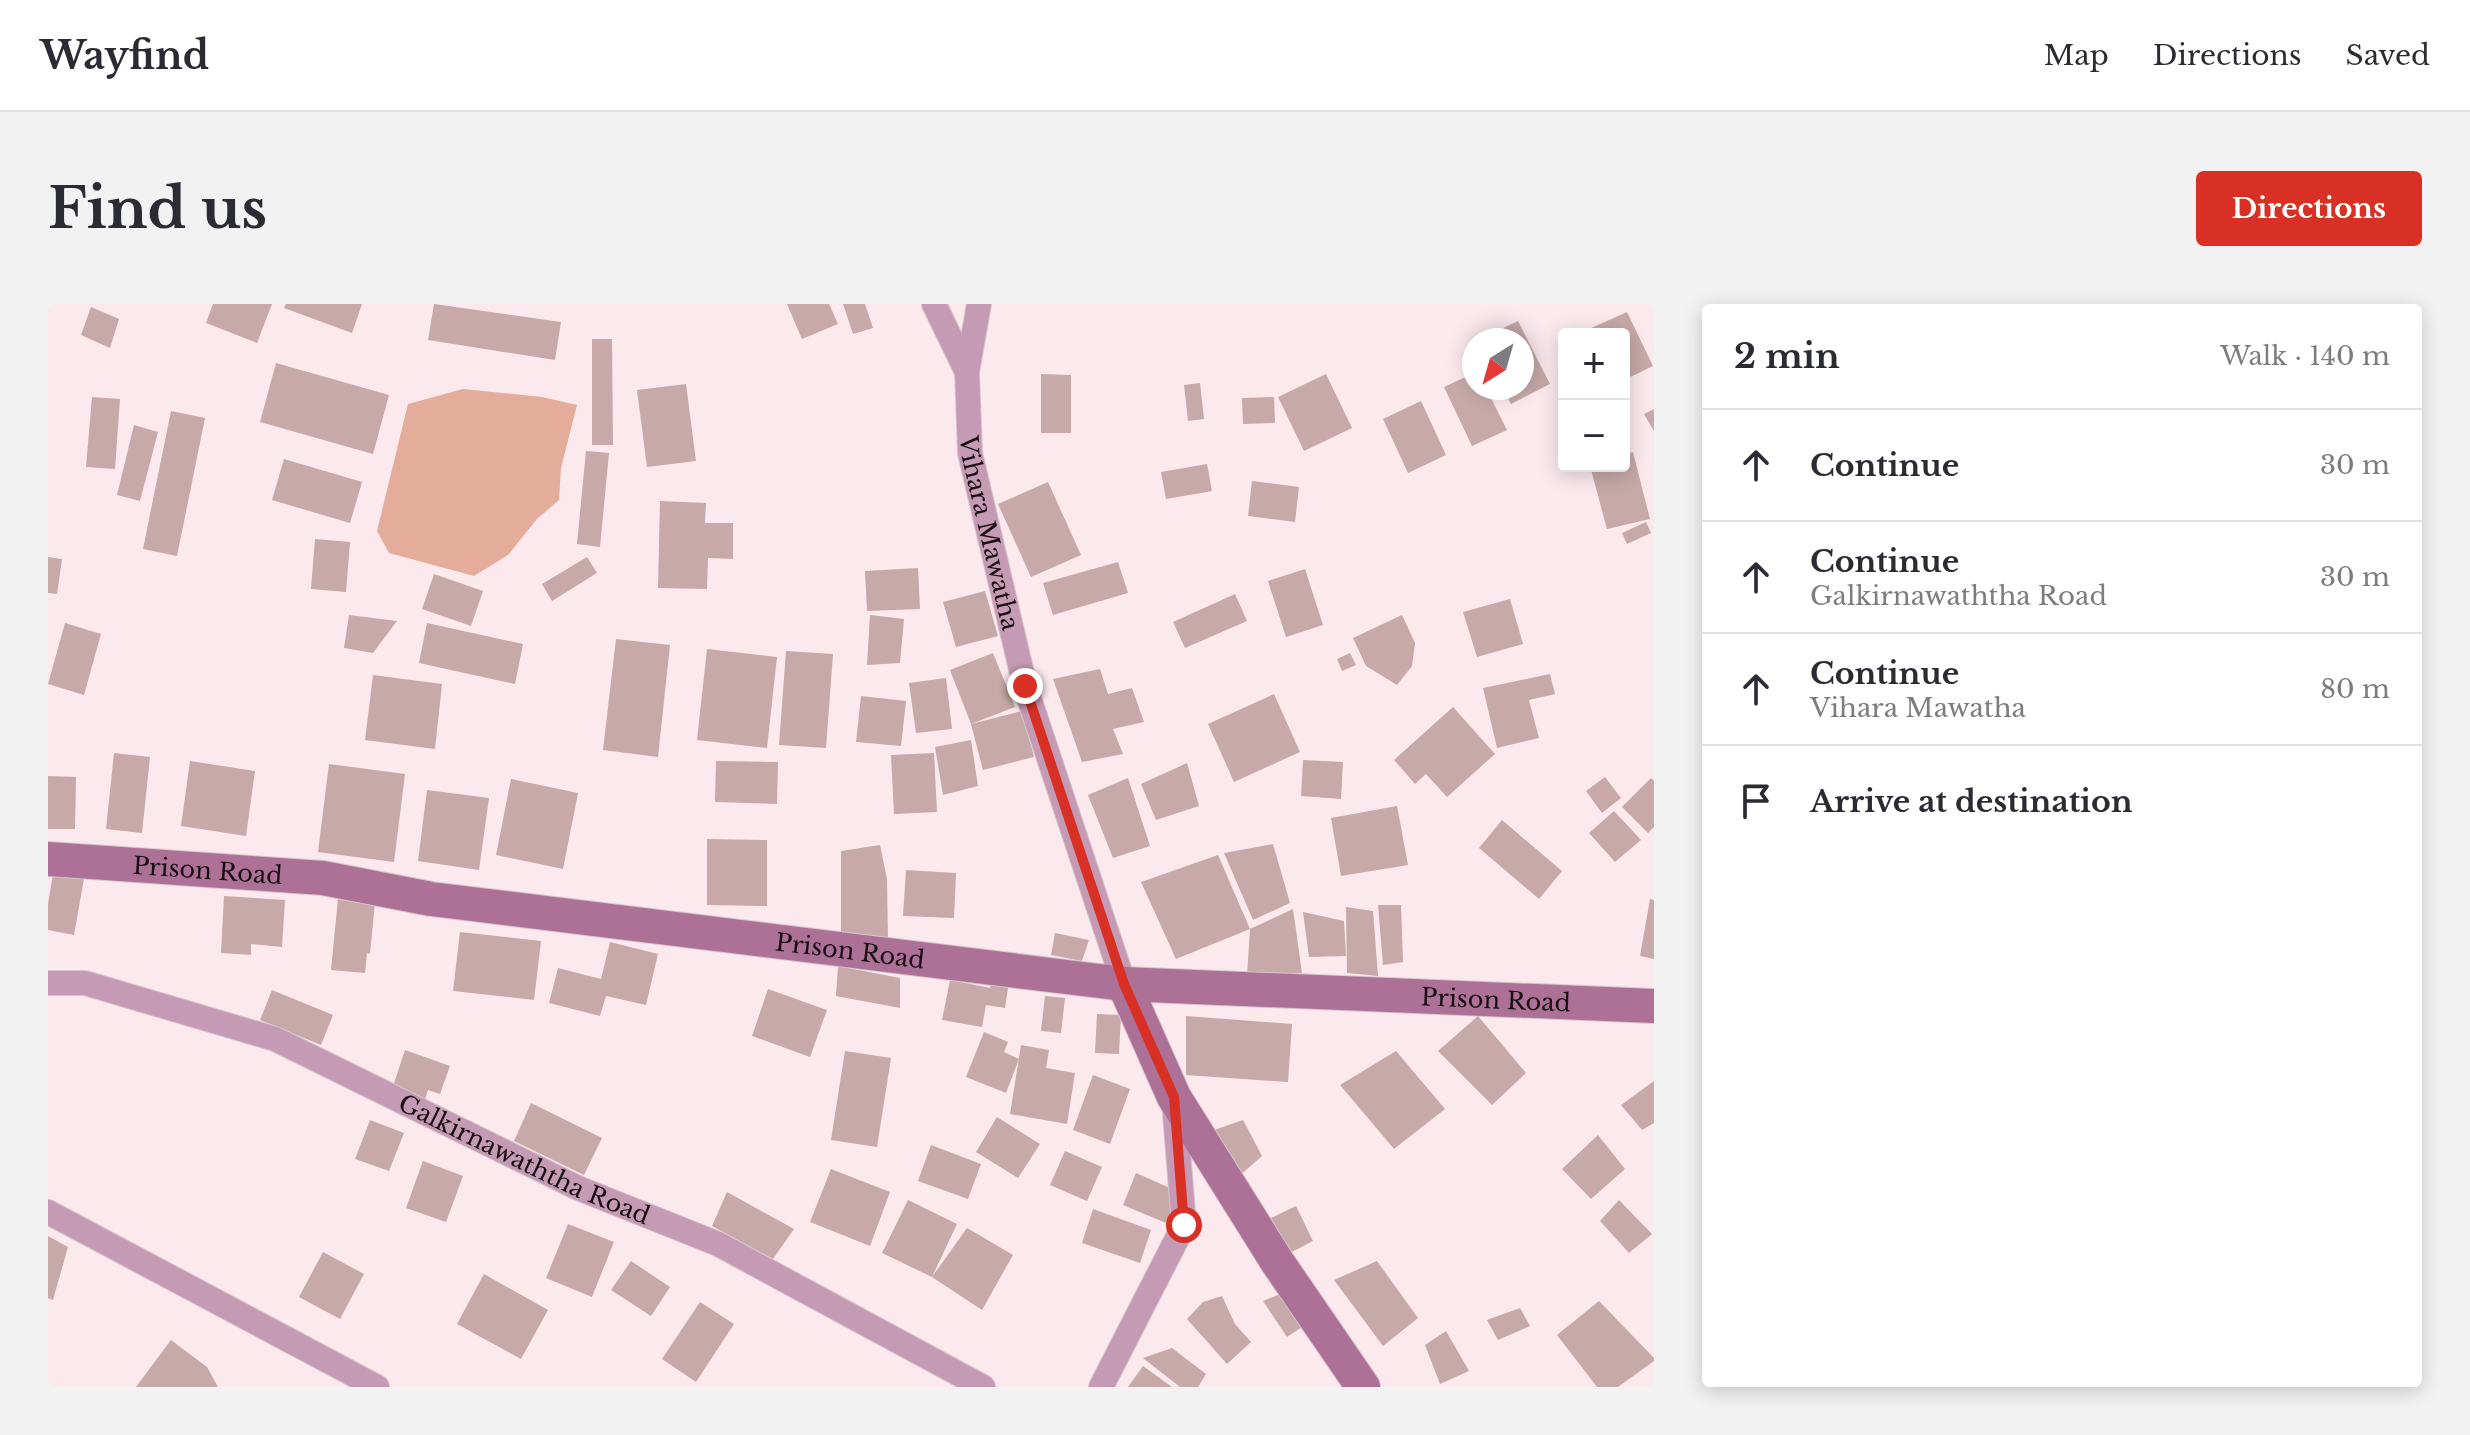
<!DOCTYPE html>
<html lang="en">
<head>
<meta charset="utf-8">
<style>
	:root { --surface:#fff; --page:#f2f2f3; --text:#2b2b33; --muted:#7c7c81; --line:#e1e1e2; --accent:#d93025 }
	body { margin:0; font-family:"Libre Baskerville",serif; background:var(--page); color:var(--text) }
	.controls { position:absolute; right:24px; top:24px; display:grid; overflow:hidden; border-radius:8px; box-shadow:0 4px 20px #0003 }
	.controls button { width:72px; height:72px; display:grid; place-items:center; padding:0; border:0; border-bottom:2px solid var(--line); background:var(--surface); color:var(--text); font:40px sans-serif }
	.compass { position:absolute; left:1414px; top:24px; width:72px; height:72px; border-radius:50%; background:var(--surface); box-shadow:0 4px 20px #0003; rotate:217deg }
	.stop { position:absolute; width:24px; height:24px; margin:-18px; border:6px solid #d93025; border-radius:50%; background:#fff }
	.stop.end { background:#d93025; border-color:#fff; box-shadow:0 2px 8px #0008 }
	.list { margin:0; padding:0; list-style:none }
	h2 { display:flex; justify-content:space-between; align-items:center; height:104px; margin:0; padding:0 32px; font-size:34px }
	h2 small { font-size:26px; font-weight:400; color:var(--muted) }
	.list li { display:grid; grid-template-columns:52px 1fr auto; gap:24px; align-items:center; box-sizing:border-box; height:112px; padding:0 32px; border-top:2px solid var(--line) }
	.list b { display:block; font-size:30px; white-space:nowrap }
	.list p { margin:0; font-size:26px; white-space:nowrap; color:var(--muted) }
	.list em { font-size:26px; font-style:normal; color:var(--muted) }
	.icon { flex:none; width:44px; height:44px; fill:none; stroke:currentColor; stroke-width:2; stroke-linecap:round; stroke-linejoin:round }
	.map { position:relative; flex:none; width:1606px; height:1083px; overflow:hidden; border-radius:8px }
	header { display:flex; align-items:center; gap:48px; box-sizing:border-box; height:112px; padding:0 40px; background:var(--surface); border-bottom:2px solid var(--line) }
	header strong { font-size:38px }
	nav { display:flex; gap:44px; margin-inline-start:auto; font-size:28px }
	.intro { display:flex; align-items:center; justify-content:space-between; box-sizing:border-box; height:192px; padding:0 48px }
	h1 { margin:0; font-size:56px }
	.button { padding:20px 36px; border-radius:8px; background:var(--accent); color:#fff; font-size:28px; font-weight:700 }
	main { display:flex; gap:48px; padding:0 48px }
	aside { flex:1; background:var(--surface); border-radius:8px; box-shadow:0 4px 20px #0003 }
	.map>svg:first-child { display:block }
	.green { fill:#e4ac9a }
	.building { fill:#c6a9a8 }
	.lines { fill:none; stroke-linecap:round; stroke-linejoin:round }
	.street-casing { stroke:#d7c6cb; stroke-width:26 }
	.secondary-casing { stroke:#d7c6cb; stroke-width:36 }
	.street { stroke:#c59ab4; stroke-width:24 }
	.secondary { stroke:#ad7097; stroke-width:34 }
	.route { stroke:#d93025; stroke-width:10 }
	.labels { text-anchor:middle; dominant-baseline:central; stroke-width:8; stroke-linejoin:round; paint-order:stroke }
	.street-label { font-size:24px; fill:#190f12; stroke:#fff }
</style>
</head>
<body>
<header>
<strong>Wayfind</strong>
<nav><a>Map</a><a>Directions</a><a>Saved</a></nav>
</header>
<div class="intro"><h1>Find us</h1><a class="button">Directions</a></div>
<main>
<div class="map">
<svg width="1606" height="1083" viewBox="0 0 1606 1083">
	<rect width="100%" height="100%" fill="#fbe9ee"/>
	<polygon class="green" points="415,85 494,93 529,101 513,164 511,196 489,215 460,251 426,272 341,249 329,227 360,100"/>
	<g class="building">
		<polygon points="165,0 224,0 209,39 158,19"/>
		<polygon points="238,0 314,0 304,29 236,4"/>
		<polygon points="386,0 513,18 507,56 380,36"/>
		<polygon points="739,0 781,0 790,20 754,35"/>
		<polygon points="795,0 817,0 825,24 805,30"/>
		<polygon points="43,3 71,15 62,44 33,31"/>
		<polygon points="1579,8 1605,62 1576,76 1576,30 1543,30 1541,25"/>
		<polygon points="1470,17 1502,80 1463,100 1455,84 1474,84 1474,36 1430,36"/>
		<polygon points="544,35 564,35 565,141 544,141"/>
		<polygon points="228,59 341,91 325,150 212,118"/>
		<polygon points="1426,69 1426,84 1438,84 1459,126 1424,142 1396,83"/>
		<polygon points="993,70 1023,71 1023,129 993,129"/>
		<polygon points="1278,70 1304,124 1256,147 1230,93"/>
		<polygon points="1152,79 1156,115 1140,117 1136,81"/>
		<polygon points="638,80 648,157 599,163 589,86"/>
		<polygon points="44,93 72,95 67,165 38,163"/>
		<polygon points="1226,93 1227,119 1195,120 1194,94"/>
		<polygon points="1373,97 1398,151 1360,169 1335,115"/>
		<polygon points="1606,105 1606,127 1596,110"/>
		<polygon points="123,107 157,114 129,252 95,245"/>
		<polygon points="86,121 110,128 92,197 69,191"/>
		<polygon points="538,147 561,149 552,243 529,240"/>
		<polygon points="1585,148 1602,215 1559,225 1542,162 1576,162 1576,150"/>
		<polygon points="236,155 314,178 302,219 224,196"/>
		<polygon points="1159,160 1164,187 1118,195 1113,168"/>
		<polygon points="1204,177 1251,183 1247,218 1200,212"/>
		<polygon points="1000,178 1033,251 983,273 950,200"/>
		<polygon points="612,197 658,199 657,219 685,219 685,255 660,254 659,285 610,284"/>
		<polygon points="1598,218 1603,229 1579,240 1574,229"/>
		<polygon points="267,235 302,238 298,288 263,285"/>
		<polygon points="0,253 14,255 9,290 0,289"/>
		<polygon points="539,253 549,269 504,297 494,280"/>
		<polygon points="1070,258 1080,289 1005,311 995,279"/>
		<polygon points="870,264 872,305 819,307 817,267"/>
		<polygon points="1257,265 1275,321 1238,333 1220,277"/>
		<polygon points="386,270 435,287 423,322 374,305"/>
		<polygon points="937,287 950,332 908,343 895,298"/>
		<polygon points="1187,290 1199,317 1137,344 1125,318"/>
		<polygon points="1462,295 1475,340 1429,353 1415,308"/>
		<polygon points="301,311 349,317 325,349 296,344"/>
		<polygon points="822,311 856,315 852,359 819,361"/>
		<polygon points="1354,311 1367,339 1364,362 1349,381 1318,362 1305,334"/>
		<polygon points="17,319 53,330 36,391 0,380"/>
		<polygon points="379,319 475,340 467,380 371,359"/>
		<polygon points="568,335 622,341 610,453 555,446"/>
		<polygon points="659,345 729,353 719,444 649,436"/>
		<polygon points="738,347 785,350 778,444 731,441"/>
		<polygon points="945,349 967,403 923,420 974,407 986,453 935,466 923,420 902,366"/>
		<polygon points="1302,349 1308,361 1294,367 1289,355"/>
		<polygon points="1052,365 1060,390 1084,384 1096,418 1065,425 1075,450 1034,458 1005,375"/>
		<polygon points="1502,370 1507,390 1481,396 1491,434 1449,444 1435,384"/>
		<polygon points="325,371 394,380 387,445 317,436"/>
		<polygon points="898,374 904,425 868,429 861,379"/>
		<polygon points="1226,390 1252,448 1186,478 1160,420"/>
		<polygon points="813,392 858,397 853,442 808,438"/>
		<polygon points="1405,403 1447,450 1399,493 1378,470 1367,480 1346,456"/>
		<polygon points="923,436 930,482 895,491 887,443"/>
		<polygon points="66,449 102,453 94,529 58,525"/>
		<polygon points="886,449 889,508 846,510 843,451"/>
		<polygon points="1255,456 1295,458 1293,495 1253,492"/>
		<polygon points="142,457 207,467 198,532 133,522"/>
		<polygon points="668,457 730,458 729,500 667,498"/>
		<polygon points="1139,459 1151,502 1108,516 1093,480"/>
		<polygon points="281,460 357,470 346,558 270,548"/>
		<polygon points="0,472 28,473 27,525 0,525"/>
		<polygon points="1557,473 1573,494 1554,509 1538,487"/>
		<polygon points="1080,474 1102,542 1065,554 1040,491"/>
		<polygon points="1603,474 1606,477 1606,523 1600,529 1574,503"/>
		<polygon points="463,475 530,489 515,565 448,551"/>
		<polygon points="379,486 441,494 431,566 370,557"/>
		<polygon points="1349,502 1360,561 1293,572 1283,514"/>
		<polygon points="1566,507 1593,536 1567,558 1541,529"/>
		<polygon points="1454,516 1514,567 1491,595 1431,544"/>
		<polygon points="659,535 719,536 719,602 659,601"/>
		<polygon points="1225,540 1242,599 1205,616 1176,549"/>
		<polygon points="832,541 839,575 840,635 793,634 793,547"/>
		<polygon points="1170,551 1202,625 1128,655 1093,578"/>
		<polygon points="6,564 37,569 26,631 0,626 0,600"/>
		<polygon points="858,566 908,569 906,614 855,612"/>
		<polygon points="176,592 237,596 234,643 203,640 203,651 173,649"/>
		<polygon points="290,595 327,598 322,650 319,649 317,669 283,666"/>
		<polygon points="1602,595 1606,596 1606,655 1592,652"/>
		<polygon points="1330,601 1353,601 1355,658 1335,661"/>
		<polygon points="1298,603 1325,607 1330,672 1299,669"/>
		<polygon points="1245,605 1254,669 1199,672 1202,625"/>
		<polygon points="1255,608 1296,617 1298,652 1261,653"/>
		<polygon points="412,628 493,637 486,696 405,687"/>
		<polygon points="1007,629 1041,636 1034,657 1003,651"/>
		<polygon points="562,638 610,650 598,701 558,692 552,712 501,699 510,664 553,675"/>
		<polygon points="790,662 852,674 852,704 788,692"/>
		<polygon points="944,675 961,678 957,704 938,701 934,723 894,716 902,676 942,684"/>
		<polygon points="720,685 779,706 762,753 704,732"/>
		<polygon points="224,686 285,711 273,741 212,716"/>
		<polygon points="997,692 1017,694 1013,729 993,727"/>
		<polygon points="1049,710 1073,711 1071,750 1047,749"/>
		<polygon points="1138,712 1244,720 1240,778 1138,771"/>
		<polygon points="1430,712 1478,769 1444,801 1390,747"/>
		<polygon points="936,728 960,738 956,748 971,755 958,789 918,773"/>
		<polygon points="973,741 1001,746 998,764 1027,769 1019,820 962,810"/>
		<polygon points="357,746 402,762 392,790 380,786 376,799 343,788"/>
		<polygon points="797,747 843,754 829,843 783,836"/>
		<polygon points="1348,747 1397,805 1346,845 1292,781"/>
		<polygon points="1045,771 1082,785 1062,840 1025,826"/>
		<polygon points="1606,777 1606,819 1594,826 1573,801"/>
		<polygon points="483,799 554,834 536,871 466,837"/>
		<polygon points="949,813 992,840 970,874 928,848"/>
		<polygon points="322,816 356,829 341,867 307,855"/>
		<polygon points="1195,816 1214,852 1190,873 1166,826"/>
		<polygon points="1550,831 1577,865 1543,895 1514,865"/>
		<polygon points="883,841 933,860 920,895 870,877"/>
		<polygon points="1017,847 1054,863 1039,897 1002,881"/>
		<polygon points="375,857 415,872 398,918 358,904"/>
		<polygon points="783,865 842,888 822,942 762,918"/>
		<polygon points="1088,869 1131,888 1118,919 1075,901"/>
		<polygon points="679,888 746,925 725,955 664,922"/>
		<polygon points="860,896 909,920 884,973 919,924 965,951 934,1006 884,973 834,949"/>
		<polygon points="1571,896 1604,930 1581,949 1552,917"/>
		<polygon points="1248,902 1265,937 1238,951 1221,915"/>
		<polygon points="1045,905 1103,926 1092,959 1034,939"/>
		<polygon points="520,920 566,938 544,993 498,974"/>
		<polygon points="0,932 20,943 5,996 0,994"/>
		<polygon points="275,948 316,970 292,1015 251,993"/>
		<polygon points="583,957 622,983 603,1012 563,986"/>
		<polygon points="1329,957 1370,1014 1335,1042 1286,976"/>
		<polygon points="436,970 500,1006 473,1055 409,1020"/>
		<polygon points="1237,988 1257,1021 1239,1033 1215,997"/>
		<polygon points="1174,992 1187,1020 1203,1038 1179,1060 1139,1015 1155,998"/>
		<polygon points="1551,997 1606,1054 1606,1057 1570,1083 1549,1083 1509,1031"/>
		<polygon points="652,998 686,1020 648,1078 614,1055"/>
		<polygon points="1472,1004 1482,1022 1450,1036 1439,1016"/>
		<polygon points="1398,1027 1421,1067 1392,1080 1377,1041"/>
		<polygon points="123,1036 159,1063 170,1083 88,1083"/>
		<polygon points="1124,1044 1158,1070 1150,1083 1132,1083 1095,1054"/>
		<polygon points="1095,1062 1124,1083 1080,1083"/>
	</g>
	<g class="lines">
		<g class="street-casing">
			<g id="street">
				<polyline points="886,0 919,68"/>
				<path id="s1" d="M931 0 919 68 922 149 977 382 1076 680"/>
				<path id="s2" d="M0 679H37L227 735 530 884 670 940 935 1083"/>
				<polyline points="0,908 329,1083"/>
				<polyline points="1053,1083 1136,921 1126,798"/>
			</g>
		</g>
		<g class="secondary-casing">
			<g id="secondary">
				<path id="s3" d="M0 555 275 574 383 595 1076 680 1606 702"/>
				<polyline points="1076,680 1126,793 1230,959 1315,1083"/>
			</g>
		</g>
		<use href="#street" class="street"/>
		<use href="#secondary" class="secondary"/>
	</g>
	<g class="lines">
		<polyline class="route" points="977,382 1076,680 1126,793 1136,921"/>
	</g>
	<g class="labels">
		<g class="street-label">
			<text stroke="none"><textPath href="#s1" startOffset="232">Vihara Mawatha</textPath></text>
			<text stroke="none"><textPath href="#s3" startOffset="160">Prison Road</textPath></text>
			<text stroke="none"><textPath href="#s3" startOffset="808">Prison Road</textPath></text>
			<text stroke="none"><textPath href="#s3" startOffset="1456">Prison Road</textPath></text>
			<text stroke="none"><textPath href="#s2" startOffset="512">Galkirnawaththa Road</textPath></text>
		</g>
	</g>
</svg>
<div class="controls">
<button>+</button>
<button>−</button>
</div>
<svg class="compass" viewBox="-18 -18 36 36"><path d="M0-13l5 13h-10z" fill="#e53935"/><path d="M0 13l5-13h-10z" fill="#7c7c81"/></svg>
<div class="stop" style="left:1136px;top:921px"></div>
<div class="stop end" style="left:977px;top:382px"></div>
</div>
<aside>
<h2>2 min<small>Walk · 140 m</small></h2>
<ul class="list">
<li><svg class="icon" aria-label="ahead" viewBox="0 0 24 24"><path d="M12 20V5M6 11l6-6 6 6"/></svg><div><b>Continue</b></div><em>30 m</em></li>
<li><svg class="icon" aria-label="ahead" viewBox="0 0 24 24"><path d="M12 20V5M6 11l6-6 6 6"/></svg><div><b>Continue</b><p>Galkirnawaththa Road</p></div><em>30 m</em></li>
<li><svg class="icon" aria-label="ahead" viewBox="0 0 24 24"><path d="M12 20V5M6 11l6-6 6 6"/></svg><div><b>Continue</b><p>Vihara Mawatha</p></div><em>80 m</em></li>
<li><svg class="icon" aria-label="arrive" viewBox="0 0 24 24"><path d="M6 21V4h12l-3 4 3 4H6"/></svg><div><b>Arrive at destination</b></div></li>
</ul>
</aside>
</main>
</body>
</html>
